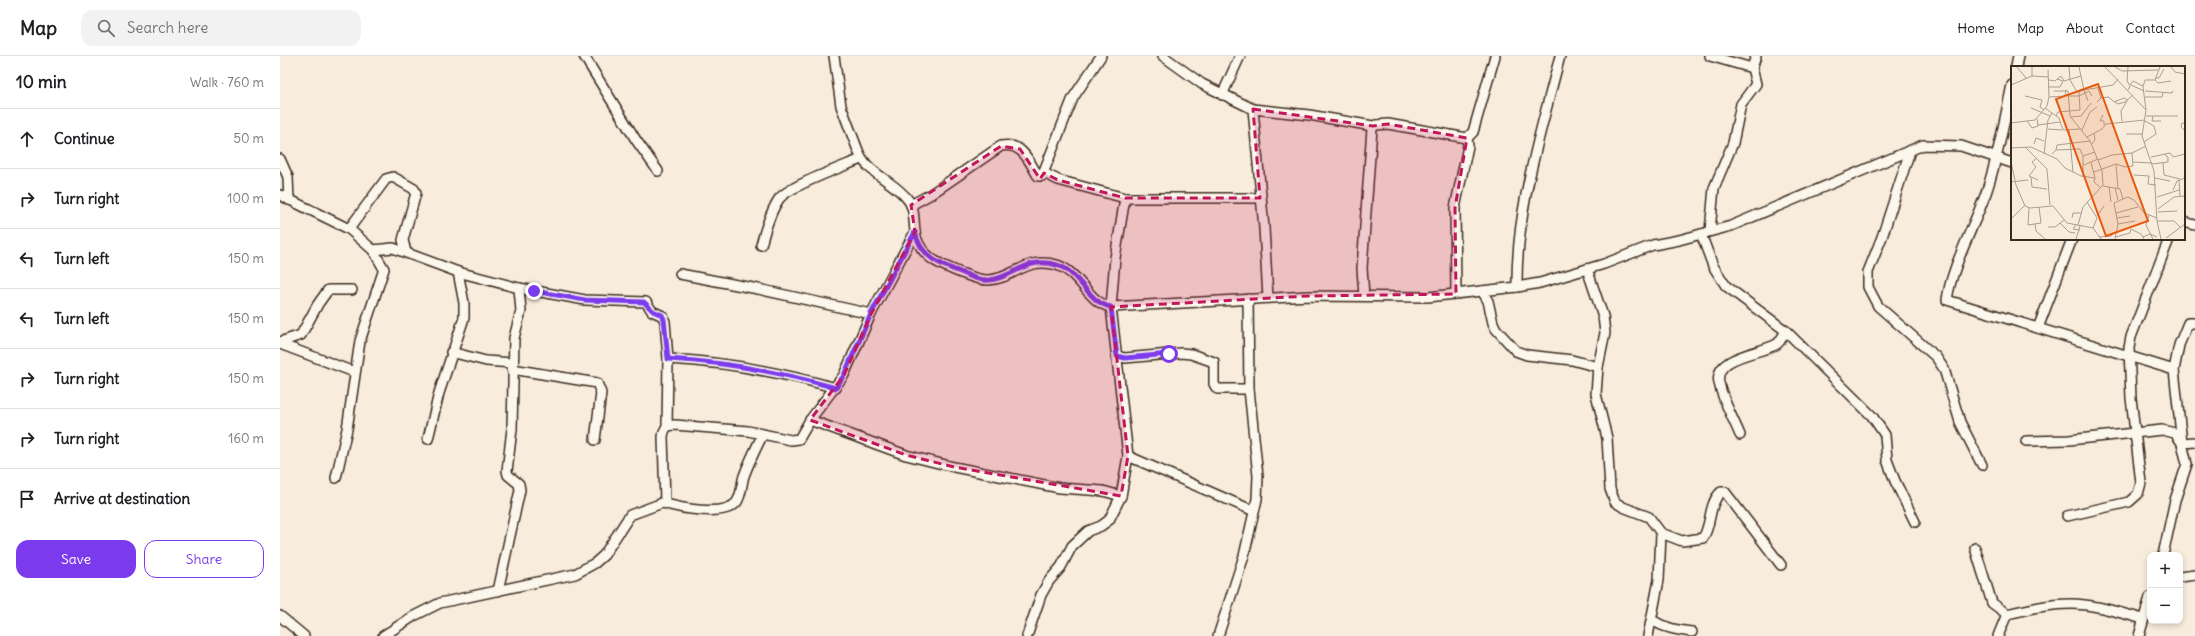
<!DOCTYPE html>
<html lang="en">
<head>
<meta charset="utf-8">
<style>
	:root { --surface:#fff; --page:#f2f2f2; --text:#202124; --muted:#757577; --line:#e0e0e0; --accent:#7c3aed }
	body { margin:0; font-family:Delius,sans-serif; background:var(--page); color:var(--text) }
	.controls { position:absolute; right:12px; bottom:12px; display:grid; overflow:hidden; border-radius:8px; box-shadow:0 2px 6px #0003 }
	.controls button { width:36px; height:36px; display:grid; place-items:center; padding:0; border:0; border-bottom:1px solid var(--line); background:var(--surface); color:var(--text); font:20px sans-serif }
	.stop { position:absolute; width:12px; height:12px; margin:-9px; border:3px solid #7c3aed; border-radius:50%; background:#fff }
	.stop.end { background:#7c3aed; border-color:#fff; box-shadow:0 1px 4px #0008 }
	.list { margin:0; padding:0; list-style:none }
	h2 { display:flex; justify-content:space-between; align-items:center; height:52px; margin:0; padding:0 16px; font-size:17px }
	h2 small { font-size:13px; font-weight:400; color:var(--muted) }
	.list li { display:grid; grid-template-columns:26px 1fr auto; gap:12px; align-items:center; box-sizing:border-box; height:60px; padding:0 16px; border-top:1px solid var(--line) }
	.list b { display:block; font-size:15px; white-space:nowrap }
	.list em { font-size:13px; font-style:normal; color:var(--muted) }
	.actions { display:flex; gap:8px; padding:12px 16px }
	.actions a { flex:1; padding:9px 0; border:1px solid var(--accent); border-radius:12px; text-align:center; font-size:14px; color:var(--accent) }
	.actions .main { background:var(--accent); color:#fff }
	.icon { flex:none; width:22px; height:22px; fill:none; stroke:currentColor; stroke-width:2; stroke-linecap:round; stroke-linejoin:round }
	.map { position:relative; flex:none; width:1915px; height:580px; overflow:hidden }
	header { display:flex; align-items:center; gap:24px; box-sizing:border-box; height:56px; padding:0 20px; background:var(--surface); border-bottom:1px solid var(--line) }
	header strong { font-size:19px }
	nav { display:flex; gap:22px; margin-inline-start:auto; font-size:14px }
	.search { width:280px; height:36px; background:var(--page); display:flex; align-items:center; gap:10px; box-sizing:border-box; padding:0 14px; border-radius:12px; color:var(--muted); font-size:15px }
	main { display:flex }
	aside { flex:1; background:var(--surface) }
	.map>svg:first-child { display:block }
	.lines { fill:none; stroke-linecap:round; stroke-linejoin:round }
	.minor-casing { stroke:#3b2a1e; stroke-width:12 }
	.minor { stroke:#fbf7ec; stroke-width:9 }
	.route { stroke:#7c3aed; stroke-width:5 }
	.marked { fill:#c2185b; fill-opacity:0.2; stroke:#c2185b; stroke-width:3; stroke-dasharray:8 5; stroke-linejoin:round }
	.inset-road { fill:none; stroke:#ac9e90; stroke-width:1 }
	.view { fill:#e8590c; fill-opacity:0.15; stroke:#e8590c; stroke-width:2 }
	.inset-edge { fill:none; stroke:#3b2a1e; stroke-width:2 }
</style>
</head>
<body>
<header>
<strong>Map</strong>
<div class="search"><svg class="icon" aria-label="search" viewBox="0 0 24 24"><circle cx="10" cy="10" r="6"/><path d="M15 15l6 6"/></svg>Search here</div>
<nav><a>Home</a><a>Map</a><a>About</a><a>Contact</a></nav>
</header>
<main>
<aside>
<h2>10 min<small>Walk · 760 m</small></h2>
<ul class="list">
<li><svg class="icon" aria-label="ahead" viewBox="0 0 24 24"><path d="M12 20V5M6 11l6-6 6 6"/></svg><div><b>Continue</b></div><em>50 m</em></li>
<li><svg class="icon" aria-label="right" viewBox="0 0 24 24"><path d="M7 20v-9h11M14 6l5 5-5 5"/></svg><div><b>Turn right</b></div><em>100 m</em></li>
<li><svg class="icon" aria-label="left" viewBox="0 0 24 24"><path d="M17 20v-9H6M10 6l-5 5 5 5"/></svg><div><b>Turn left</b></div><em>150 m</em></li>
<li><svg class="icon" aria-label="left" viewBox="0 0 24 24"><path d="M17 20v-9H6M10 6l-5 5 5 5"/></svg><div><b>Turn left</b></div><em>150 m</em></li>
<li><svg class="icon" aria-label="right" viewBox="0 0 24 24"><path d="M7 20v-9h11M14 6l5 5-5 5"/></svg><div><b>Turn right</b></div><em>150 m</em></li>
<li><svg class="icon" aria-label="right" viewBox="0 0 24 24"><path d="M7 20v-9h11M14 6l5 5-5 5"/></svg><div><b>Turn right</b></div><em>160 m</em></li>
<li><svg class="icon" aria-label="arrive" viewBox="0 0 24 24"><path d="M6 21V4h12l-3 4 3 4H6"/></svg><div><b>Arrive at destination</b></div></li>
</ul>
<div class="actions"><a class="main">Save</a><a>Share</a></div>
</aside>
<div class="map">
<svg width="1915" height="580" viewBox="0 0 1915 580">
	<rect width="100%" height="100%" fill="#f8ecdc"/>
	<filter id="ink" filterUnits="userSpaceOnUse"><feTurbulence type="fractalNoise" baseFrequency=".025" numOctaves="2"/><feDisplacementMap in="SourceGraphic" scale="8" xChannelSelector="R" yChannelSelector="G"/><feConvolveMatrix kernelMatrix="1 2 1 2 8 2 1 2 1" color-interpolation-filters="sRGB"/></filter>
	<g filter="url(#ink)">
		<g class="lines">
			<g class="minor-casing">
				<g id="minor">
					<polyline points="304,0 356,84 378,115"/>
					<path d="M554 0 561 50 579 97C589 119 616 126 629 145 636 155 633 170 636 181 643 203 662 209 681 217 690 220 698 224 708 224 734 223 745 200 777 209 801 217 808 247 831 251L1028 240 1148 241 1237 231 1260 227 1324 208 1373 189 1399 184 1451 170 1643 89 1681 90 1732 107"/>
					<polyline points="883,0 922,28 973,53 1029,59 1093,70"/>
					<polyline points="1430,0 1472,12"/>
					<polyline points="1736,11 1738,0"/>
					<path d="M1732 29C1724 66 1718 102 1706 137 1695 168 1671 212 1667 244L1894 314"/>
					<polyline points="942,39 960,0"/>
					<polyline points="973,53 984,172 988,242"/>
					<polyline points="1630,95 1602,181 1588,216 1588,231 1598,250 1656,301 1664,313 1680,366 1702,409"/>
					<polyline points="0,103 8,121 9,144"/>
					<polyline points="764,117 778,124 845,142 980,142"/>
					<polyline points="0,139 69,173 93,194 113,192 178,216 239,232 305,244 366,246 372,255 383,260 385,266 388,303 387,371"/>
					<path d="M631 149 651 138 721 90C742 86 749 105 758 120H762L793 42 821 0"/>
					<polyline points="1904,166 1915,169"/>
					<polyline points="69,173 106,123 113,121 134,133 136,137 123,184 126,196"/>
					<polyline points="1430,175 1434,132 1453,87 1461,48 1476,28 1472,12 1476,0"/>
					<polyline points="1421,178 1433,210 1446,230 1506,275 1592,360 1605,379 1607,404 1615,425 1635,466"/>
					<path d="M481 189C485 174 490 156 499 143 508 130 565 110 581 103"/>
					<polyline points="1307,213 1323,260 1325,277 1318,311 1316,338 1327,382 1330,433 1335,446 1343,451 1369,461 1381,477 1379,524 1368,580"/>
					<polyline points="400,218 478,233 591,258"/>
					<path d="M1237 231C1236 152 1261 76 1280 0"/>
					<polyline points="1202,235 1208,245 1213,267 1216,273 1236,295 1247,299 1292,304 1318,311"/>
					<polyline points="1176,238 1175,152 1188,90 1187,82"/>
					<polyline points="1084,240 1082,212 1092,72 1096,69 1108,68 1187,82 1193,76 1215,0"/>
					<polyline points="1915,267 1908,267 1899,289 1894,314 1902,387 1915,386"/>
					<polyline points="1758,272 1792,183"/>
					<polyline points="0,286 21,279 38,248 48,234 72,234"/>
					<polyline points="0,288 74,316"/>
					<polyline points="171,296 206,305 232,307"/>
					<polyline points="837,300 845,302 901,297 911,298 934,306 934,328 937,333 969,333"/>
					<path d="M388 303C446 306 500 316 556 332"/>
					<polyline points="232,313 317,327 321,337 315,384"/>
					<polyline points="530,364 626,399 674,411 780,432 823,435 841,440"/>
					<path d="M1460 379C1453 362 1443 345 1439 327 1433 300 1480 298 1497 288 1501 285 1503 279 1506 275"/>
					<polyline points="148,383 159,337 184,262 184,247 178,216"/>
					<polyline points="1746,385 1789,384 1882,374 1895,377 1902,387 1907,408 1895,444 1883,499"/>
					<polyline points="848,400 974,455"/>
					<polyline points="56,422 67,373 80,285 104,213 93,194"/>
					<path d="M383 447C399 452 443 461 456 447 462 440 461 429 464 420 469 406 476 392 483 378"/>
					<polyline points="1787,460 1849,446 1858,438 1861,427 1851,342 1849,292 1851,281 1889,183"/>
					<path d="M1381 477 1402 485 1423 482C1432 468 1428 448 1441 436H1445L1501 509"/>
					<path d="M1695 492 1712 547 1727 558C1748 553 1769 548 1791 548 1815 548 1840 557 1863 563"/>
					<polyline points="1900,521 1915,519"/>
					<polyline points="218,535 240,434 239,428 228,419 227,415 232,373 234,282 241,255 239,232"/>
					<polyline points="0,560 24,580"/>
					<path d="M1372 564C1384 572 1397 574 1412 576"/>
					<path d="M103 580 134 560 160 547 295 518 315 507 324 499 350 459 385 446 383 381C384 373 386 369 395 369L468 375 511 384 519 383 530 364 564 319 591 258 635 176"/>
					<polyline points="747,580 761,539 769,525 781,511 792,490 808,475 821,470 829,464 841,440 848,400 831,251 835,202 845,142"/>
					<polyline points="938,580 964,500 977,443 978,420 969,333 968,243"/>
					<polyline points="1718,580 1727,558"/>
					<polyline points="1859,580 1870,541"/>
				</g>
			</g>
			<use href="#minor" class="minor"/>
		</g>
	</g>
	<g class="lines" filter="url(#ink)">
		<path class="route" d="M254 235 305 244 364 246 373 255 382 259 384 263 388 303C446 306 500 316 556 332L564 319 591 258 635 176C641 202 661 209 683 217 692 221 700 225 710 224 735 221 746 200 777 209 800 216 808 247 831 251L837 300 845 302 889 298"/>
	</g>
	<path class="marked" d="M973 53 1093 70 1108 68 1187 82 1175 152 1176 238 1028 240 831 251 848 400 841 440 674 411 626 399 530 364 564 319 591 258 635 176 631 149 721 90 740 93 760 123 764 117 778 124 845 142H980Z"/>
	<g transform="translate(1731 10)">
		<rect width="174" height="174" fill="#f8ecdc"/>
		<path class="inset-road" d="M6 1 15 12M58 1 59 14 66 26 73 24 68 1M94 1 135 44 131 70 143 105 146 155 150 173M104 1 111 5 147 4M160 1 164 6 174 8M21 10 37 11M144 12H148L153 3M38 14 44 15 50 10 53 15 70 10M144 14 149 1M0 19 21 10V1M119 19 122 15 132 20M120 19 133 25M38 21H49L52 15 46 13M117 24 119 20 116 15 117 1M43 25H57L59 50 79 75 91 104 92 119 72 141 67 159M134 25 161 27 162 25M14 30 31 34 29 41 33 44M57 30H68L78 25 81 30M38 31 54 30 55 24M134 31H151L152 27M90 32 98 31 103 36 113 32 117 34M77 35 73 24 102 19 107 13M86 36 90 32 87 22M104 36 107 38 114 36 122 29M20 42 39 50M34 42 48 52 52 64 70 63M135 44 132 21 134 14H144L147 17 160 15M92 49 89 55H93V59M45 50 47 46 69 44 68 26M135 50H167M142 50 141 55H150M60 51 70 50 80 37M16 55 21 62 27 60 26 53M111 55 110 45 116 35M0 57 24 54 36 40 38 31 37 4M174 57H171L170 61 174 65M27 59 49 56M37 63 51 64M58 64 62 106M71 64 79 46 86 41M115 68H131M76 71 91 63 95 58 134 54M133 76 145 68 143 60 134 55M23 78 25 72 33 75M81 78 84 74 83 67M14 81 36 103 39 139M0 82 20 81 46 93 54 102 70 110 84 112 83 116 89 121M45 84 46 79 79 75M33 88 37 54 41 47M41 88 45 84 69 83 72 90 84 86M72 90V111M140 91 159 87 162 91 174 88M26 92 21 96 25 101 18 110 27 114M87 94 101 89 121 87 135 80M0 96 5 119 14 140 19 142 42 140 56 157 82 162 90 173M80 96 84 112M122 96 141 97M152 97 153 109 169 113M105 98 107 123M141 98 157 96V91L154 89M73 99 87 93M83 106 105 98 114 101 122 100 121 87M123 109 138 110 137 118 145 119M20 111 21 121 36 123M144 112 159 115M168 114 169 130M0 116 17 114M92 120 109 123 112 133 117 131 123 134 133 147 146 152M98 121 100 136M104 122 107 134M162 124 166 115 174 112M146 131 168 124M76 136 86 152 82 162M18 142 17 159 30 157 28 141M147 143 163 131 174 130M147 146 166 145M105 147 127 141M138 149 135 159 142 173M86 150 93 140M1 152 14 139M61 152 62 147H70M106 152 119 150M146 155H163L169 161M49 157 58 166 64 167M24 158 25 165 34 173M107 158 124 155M65 159 62 163 69 164M37 161H44L53 154M88 171 100 170 105 166M105 171 119 167 120 163 130 168 133 173M132 171 139 168 146 171M155 172 174 158M65 173 69 160M104 173 107 158 103 137 112 133"/>
		<path class="view" d="M87 18 137 155 95 170 45 33Z"/>
		<rect width="174" height="174" class="inset-edge"/>
	</g>
</svg>
<div class="controls">
<button>+</button>
<button>−</button>
</div>
<div class="stop" style="left:889px;top:298px"></div>
<div class="stop end" style="left:254px;top:235px"></div>
</div>
</main>
</body>
</html>
